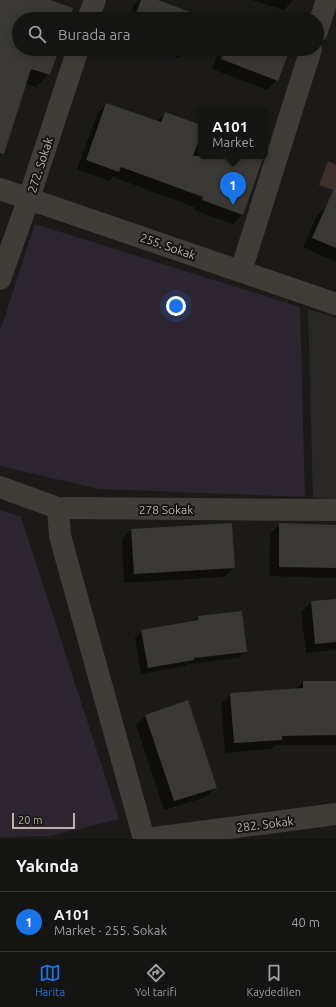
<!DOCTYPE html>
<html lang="tr">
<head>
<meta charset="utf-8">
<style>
	:root { --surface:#141412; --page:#1d1d1b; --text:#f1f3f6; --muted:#9d9e9f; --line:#333332; --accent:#1a73e8 }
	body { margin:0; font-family:Ubuntu,sans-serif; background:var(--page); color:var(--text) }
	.scale { position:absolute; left:12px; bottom:10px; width:63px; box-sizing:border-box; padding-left:4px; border:2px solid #bcb1a9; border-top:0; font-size:11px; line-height:14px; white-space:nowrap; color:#bcb1a9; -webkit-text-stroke:3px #161513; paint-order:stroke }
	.you { position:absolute; left:176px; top:306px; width:14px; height:14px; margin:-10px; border:3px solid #fff; border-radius:50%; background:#1a73e8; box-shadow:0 0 0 6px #1a73e833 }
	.badge { display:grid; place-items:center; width:26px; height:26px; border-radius:50%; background:var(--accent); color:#fff; font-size:13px; font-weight:700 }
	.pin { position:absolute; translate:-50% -33px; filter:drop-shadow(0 1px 2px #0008) }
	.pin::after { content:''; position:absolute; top:21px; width:14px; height:12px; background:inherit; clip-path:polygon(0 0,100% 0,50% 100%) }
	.popup { position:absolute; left:198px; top:107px; width:70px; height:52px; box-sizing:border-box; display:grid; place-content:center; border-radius:6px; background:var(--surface); filter:drop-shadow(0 1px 3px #0005); font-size:13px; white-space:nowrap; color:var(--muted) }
	.popup b { font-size:15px; color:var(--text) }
	.popup::after { content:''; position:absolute; left:50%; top:100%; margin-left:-8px; border:8px solid transparent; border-top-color:var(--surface) }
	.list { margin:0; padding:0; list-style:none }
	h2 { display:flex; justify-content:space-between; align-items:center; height:52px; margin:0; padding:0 16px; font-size:17px }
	h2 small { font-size:13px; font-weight:400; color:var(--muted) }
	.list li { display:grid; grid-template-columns:26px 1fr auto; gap:12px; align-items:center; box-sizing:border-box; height:60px; padding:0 16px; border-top:1px solid var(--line) }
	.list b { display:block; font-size:15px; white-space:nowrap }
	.list p { margin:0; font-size:13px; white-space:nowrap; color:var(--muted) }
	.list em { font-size:13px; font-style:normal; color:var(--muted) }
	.icon { flex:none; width:22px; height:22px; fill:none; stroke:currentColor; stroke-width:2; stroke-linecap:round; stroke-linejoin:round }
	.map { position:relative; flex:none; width:336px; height:839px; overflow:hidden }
	.search { position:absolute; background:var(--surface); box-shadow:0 2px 10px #0003; left:12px; right:12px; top:12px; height:44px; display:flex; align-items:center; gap:10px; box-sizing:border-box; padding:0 14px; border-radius:22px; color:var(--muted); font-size:15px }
	.sheet { height:112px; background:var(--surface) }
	nav { display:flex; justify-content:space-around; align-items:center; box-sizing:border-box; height:56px; border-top:1px solid var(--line); background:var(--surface); font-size:11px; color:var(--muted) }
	nav a { display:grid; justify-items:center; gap:2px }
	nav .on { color:var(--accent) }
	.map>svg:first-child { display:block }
	.built { fill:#282724 }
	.green { fill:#2c242e }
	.water { fill:#40302d }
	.shadow { fill:#0007 }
	.building { fill:#3a3835 }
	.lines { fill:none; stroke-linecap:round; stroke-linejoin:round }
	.minor { stroke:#403d39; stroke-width:22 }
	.labels { text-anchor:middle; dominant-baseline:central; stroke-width:4; stroke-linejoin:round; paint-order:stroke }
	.street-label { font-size:12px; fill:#bcb1a9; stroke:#161513 }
</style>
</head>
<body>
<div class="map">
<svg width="336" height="839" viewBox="0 0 336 839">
	<rect width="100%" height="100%" fill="#1b1a18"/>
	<polygon class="built" points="308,309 336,318 336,499 313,498"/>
	<g class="green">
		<polygon points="35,224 300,307 305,497 99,489 0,466 0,331"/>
		<polygon points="0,510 21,517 119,819 51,836 0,837"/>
	</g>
	<polygon class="water" points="328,161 336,165 336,191 319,185"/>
	<g class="shadow">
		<polygon points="0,0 47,0 68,19 19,19 19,49 58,49 49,74 36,87 0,75"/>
		<polygon points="139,0 155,0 199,19 129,19 134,5"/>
		<polygon points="252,0 293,0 284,10"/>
		<polygon points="154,49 187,49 178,58"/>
		<polygon points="219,49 289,49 277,80 267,90 212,69"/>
		<polygon points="107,104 157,121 165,113 201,126 201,156 263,156 242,215 233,224 193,210 194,207 113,177 109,181 77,169 97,114"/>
		<polygon points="327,206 336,209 336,262 303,247 317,215"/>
		<polygon points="280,524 336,526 336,578 269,576 270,534"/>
		<polygon points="131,530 234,568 224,577 124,583 122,539"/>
		<polygon points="336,600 336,650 306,653 301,612 311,602"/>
		<polygon points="198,617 246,651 239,658 188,664 186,666 141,674 135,638 142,631 193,622"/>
		<polygon points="303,682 336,682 336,745 276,745 271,749 225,753 221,704 231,694 296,689"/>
		<polygon points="146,716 216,787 206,797 164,810 136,725"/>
	</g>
	<g class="building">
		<polygon points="0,0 50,0 73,8 69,19 19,19 19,49 59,49 50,75 31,69 4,154 0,153"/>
		<polygon points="141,0 158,0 201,16 200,19 134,19"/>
		<polygon points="224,49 290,49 278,81 221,59"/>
		<polygon points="106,103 161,122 165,112 201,125 201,135 193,156 264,156 243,215 202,200 203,197 121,167 119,172 86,160"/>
		<polygon points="336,184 336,248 312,238"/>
		<polygon points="232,523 235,568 134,574 131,529"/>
		<polygon points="279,523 336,525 336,568 279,567"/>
		<polygon points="336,599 336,642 315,644 311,601"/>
		<polygon points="242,611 247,652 194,658 194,660 148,668 141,630 198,620 198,616"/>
		<polygon points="303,681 336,681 336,735 282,736 282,740 234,743 230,693 303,688"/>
		<polygon points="188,700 217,788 174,801 145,715"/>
	</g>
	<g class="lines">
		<g class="minor">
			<polyline points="88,19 95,0"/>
			<polyline points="317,31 327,0"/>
			<polyline points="0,189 336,304"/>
			<polyline points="241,271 311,49"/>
			<polyline points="0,279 29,198 78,49"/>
			<polyline points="0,487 58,508 336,510"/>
			<polyline points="58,508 60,536 144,839"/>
			<polyline points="146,839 336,814"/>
		</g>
	</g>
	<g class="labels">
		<g class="street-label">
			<text transform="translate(40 165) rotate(-72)">272. Sokak</text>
			<text transform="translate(168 246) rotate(19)">255. Sokak</text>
			<text x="166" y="509">278 Sokak</text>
			<text transform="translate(265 824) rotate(-7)">282. Sokak</text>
		</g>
	</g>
</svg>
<div class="scale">20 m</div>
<div class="you"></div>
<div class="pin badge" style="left:233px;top:205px">1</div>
<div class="popup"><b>A101</b>Market</div>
<div class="search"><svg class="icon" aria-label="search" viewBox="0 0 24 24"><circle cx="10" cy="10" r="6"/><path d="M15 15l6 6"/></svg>Burada ara</div>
</div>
<section class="sheet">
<h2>Yakında<small></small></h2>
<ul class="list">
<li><span class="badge">1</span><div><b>A101</b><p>Market · 255. Sokak</p></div><em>40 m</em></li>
</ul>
</section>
<nav>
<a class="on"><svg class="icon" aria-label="map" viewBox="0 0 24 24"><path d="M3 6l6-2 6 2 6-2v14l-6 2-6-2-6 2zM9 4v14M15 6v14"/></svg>Harita</a>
<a><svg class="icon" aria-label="directions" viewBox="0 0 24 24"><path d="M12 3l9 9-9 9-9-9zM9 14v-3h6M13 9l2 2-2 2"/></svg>Yol tarifi</a>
<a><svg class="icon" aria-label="saved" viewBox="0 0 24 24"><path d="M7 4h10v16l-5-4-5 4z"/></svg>Kaydedilen</a>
</nav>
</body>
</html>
